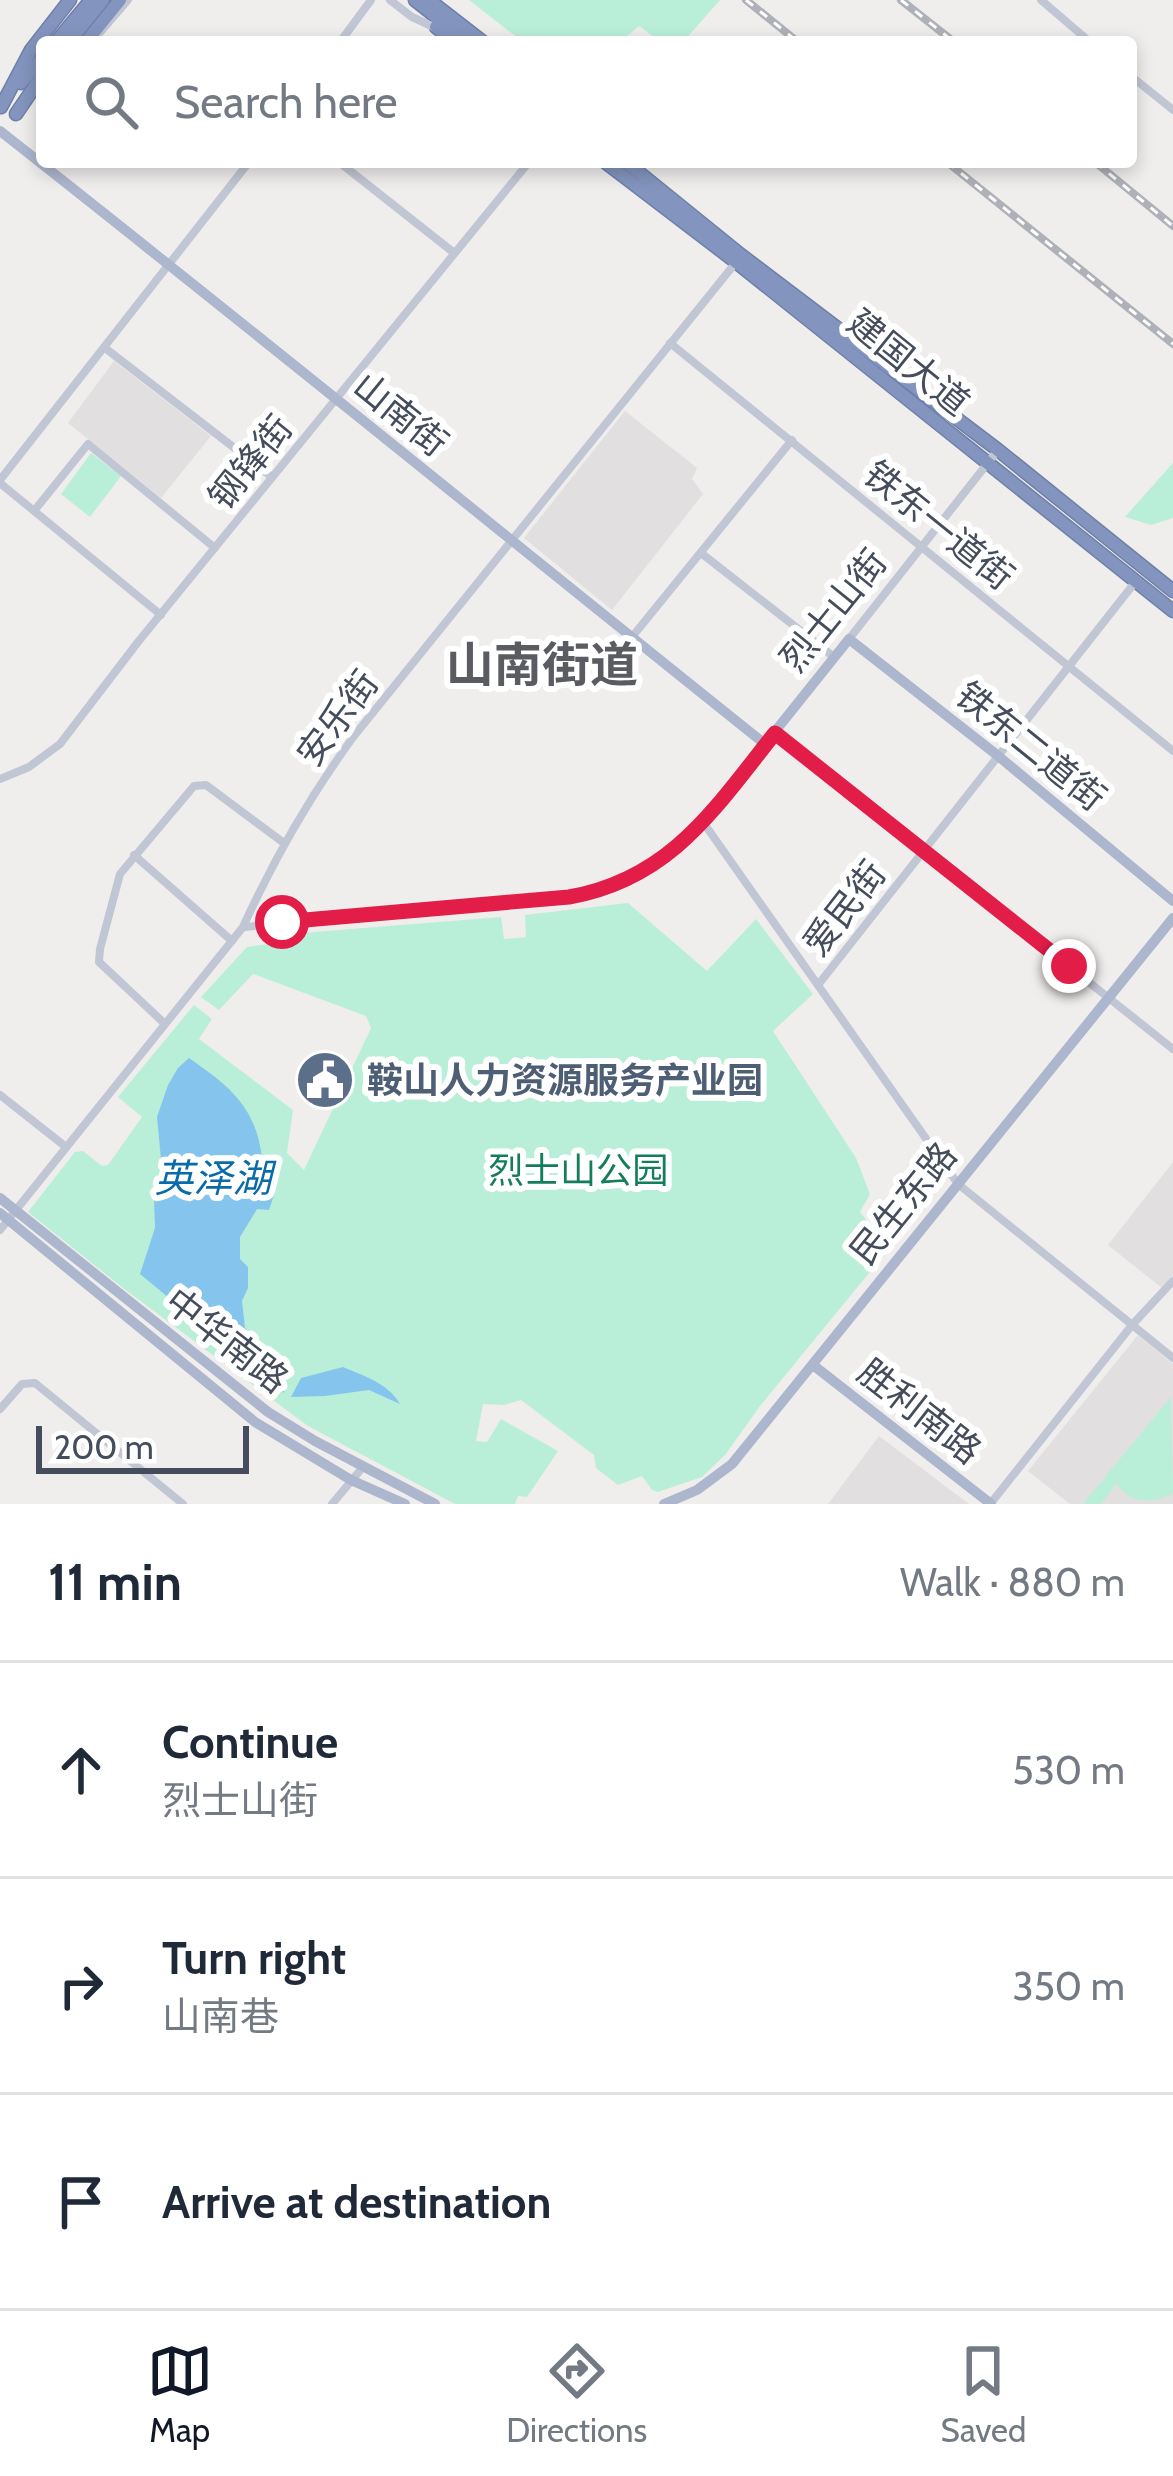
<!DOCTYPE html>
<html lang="en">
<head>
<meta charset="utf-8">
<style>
	:root { --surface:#fff; --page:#f6f6f7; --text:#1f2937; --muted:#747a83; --line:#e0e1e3; --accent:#111827 }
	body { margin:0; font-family:Cabin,"Noto Sans SC",sans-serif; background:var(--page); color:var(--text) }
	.scale { position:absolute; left:36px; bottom:30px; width:213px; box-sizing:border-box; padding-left:12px; border:6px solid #454c5b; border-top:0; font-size:33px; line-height:42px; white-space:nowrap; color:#454c5b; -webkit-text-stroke:9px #fff; paint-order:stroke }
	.stop { position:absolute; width:36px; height:36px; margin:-27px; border:9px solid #e11d48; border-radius:50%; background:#fff }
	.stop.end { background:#e11d48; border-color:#fff; box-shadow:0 3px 12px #0008 }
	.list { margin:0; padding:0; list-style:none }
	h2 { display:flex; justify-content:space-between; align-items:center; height:156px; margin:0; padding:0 48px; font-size:51px }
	h2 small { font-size:39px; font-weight:400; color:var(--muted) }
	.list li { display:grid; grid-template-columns:78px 1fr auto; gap:36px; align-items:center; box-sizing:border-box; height:216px; padding:0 48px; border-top:3px solid var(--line) }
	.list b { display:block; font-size:45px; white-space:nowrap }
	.list p { margin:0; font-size:39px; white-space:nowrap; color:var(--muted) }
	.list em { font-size:39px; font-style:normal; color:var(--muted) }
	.icon { flex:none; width:66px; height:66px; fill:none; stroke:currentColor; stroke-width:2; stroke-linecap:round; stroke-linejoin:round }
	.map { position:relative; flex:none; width:1173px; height:1504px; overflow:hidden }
	.search { position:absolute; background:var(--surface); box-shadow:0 6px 18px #0003; left:36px; right:36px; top:36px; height:132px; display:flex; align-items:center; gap:30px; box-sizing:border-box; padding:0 42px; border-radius:12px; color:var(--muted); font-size:45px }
	.sheet { height:804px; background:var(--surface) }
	nav { display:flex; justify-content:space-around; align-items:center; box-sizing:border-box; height:168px; border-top:3px solid var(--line); background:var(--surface); font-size:33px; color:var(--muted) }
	nav a { display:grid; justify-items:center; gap:6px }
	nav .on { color:var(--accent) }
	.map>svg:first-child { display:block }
	.education { fill:#e1dfdf }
	.green { fill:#b9efd8 }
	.water { fill:#85c5ed }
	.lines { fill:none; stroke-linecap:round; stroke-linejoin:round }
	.highway-casing { stroke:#6e80a9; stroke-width:15 }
	.minor { stroke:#c0c6d3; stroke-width:8 }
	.major { stroke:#acb6cd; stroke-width:10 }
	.highway { stroke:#8395be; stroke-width:12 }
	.rail-casing { stroke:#afb1b8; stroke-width:8 }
	.rail { stroke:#fff; stroke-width:3; stroke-dasharray:9; stroke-linecap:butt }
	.route { stroke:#e11d48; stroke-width:15 }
	.labels { text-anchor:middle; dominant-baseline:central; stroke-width:12; stroke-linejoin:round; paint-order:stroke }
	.street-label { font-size:36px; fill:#454c5b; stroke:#fff }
	.service-label { font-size:36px; font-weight:bold; fill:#4e5e75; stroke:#fff; text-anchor:start }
	.park-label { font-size:36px; fill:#147d5c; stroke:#fff }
	.water-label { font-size:39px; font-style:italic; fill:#096baa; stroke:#fff }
	.district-label { font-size:48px; font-weight:bold; fill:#5a5c62; stroke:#fff }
</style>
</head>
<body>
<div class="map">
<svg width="1173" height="1504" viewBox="0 0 1173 1504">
	<rect width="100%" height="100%" fill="#f0eded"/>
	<g class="education">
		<polygon points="114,361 211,436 161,498 68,423"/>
		<polygon points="625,411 697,468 692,479 703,494 612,610 524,538"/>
		<polygon points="1173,1162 1173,1275 1162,1288 1108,1245"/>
		<polygon points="1138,1335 1173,1364 1173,1504 1070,1504 1028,1471"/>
		<polygon points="879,1436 969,1504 828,1504"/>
	</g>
	<g class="green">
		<polygon points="469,0 720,0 683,42 661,42 639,26 620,42 587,42 579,36 574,42 523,42"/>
		<polygon points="91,453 121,476 90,517 61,494"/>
		<polygon points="1173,463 1173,518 1151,525 1125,517"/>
		<polygon points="628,903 707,971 756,919 813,994 773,1031 856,1158 870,1194 860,1212 872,1227 879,1224 897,1239 760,1406 725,1455 702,1477 658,1492 652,1490 642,1476 618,1485 596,1468 594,1455 521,1400 504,1405 483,1404 476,1441 487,1442 501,1419 558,1451 527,1497 518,1496 515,1504 455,1504 308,1426 123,1288 28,1212 75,1152 83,1151 102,1166 108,1165 142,1117 118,1097 194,1005 212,1019 199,1039 293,1110 287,1153 304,1170 371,1028 366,1016 253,974 219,1010 201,997 247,947 277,943 277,935 501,917 504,939 526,937 525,915"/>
		<path d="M1171 1397 1173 1493C1156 1504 1126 1504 1117 1483L1101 1504H1083Z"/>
	</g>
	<g class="water">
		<path d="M189 1058C220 1080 247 1098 258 1137 263 1156 263 1176 275 1192L269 1210 257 1209 240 1237V1259L248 1267V1288L242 1301 245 1328 286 1381 284 1393 140 1274 155 1228 154 1200 162 1170 157 1117 168 1085 178 1068Z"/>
		<path d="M343 1367C364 1376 388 1383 400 1404L369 1390 325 1396 291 1397 301 1378Z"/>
	</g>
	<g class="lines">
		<g class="highway-casing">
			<g id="highway">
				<polyline points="415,0 468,42"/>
				<polyline points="429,0 483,42"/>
				<polyline points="436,27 455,42"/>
				<polyline points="56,42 91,0"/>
				<polyline points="69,42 103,0"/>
				<polyline points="86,42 120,0"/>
				<polyline points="21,83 42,58"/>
				<polyline points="1,107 31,50 70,0"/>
				<polyline points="16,114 42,76"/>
				<polyline points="605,162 736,262 1173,611"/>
				<polyline points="626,162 741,255 998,450 1173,591"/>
			</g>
		</g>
		<g class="minor">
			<polyline points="390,0 412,17 440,30"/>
			<polyline points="1041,0 1090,42"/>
			<polyline points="92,42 128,0"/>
			<polyline points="340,42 371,0"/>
			<polyline points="1131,76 1173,110"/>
			<polyline points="339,162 453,252"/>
			<polyline points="670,343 1173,751"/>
			<polyline points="105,348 272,477"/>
			<polyline points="0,480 249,162"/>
			<polyline points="0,483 161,615"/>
			<polyline points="34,511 88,444 215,548"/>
			<polyline points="701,553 834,657"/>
			<polyline points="632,637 792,440"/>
			<polyline points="849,639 998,450"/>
			<polyline points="775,733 1173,1049"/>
			<polyline points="0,779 29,767 60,744 138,642 529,162"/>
			<polyline points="703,822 958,1184 1173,1358"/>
			<polyline points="134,855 232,941"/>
			<path d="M244 927 569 897C664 881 709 815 765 744"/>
			<polyline points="818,985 1136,581"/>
			<polyline points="164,1023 99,962 100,949 120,874 194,786 206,785 284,843"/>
			<polyline points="0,1095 66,1147"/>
			<path d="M0 1230 243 927C274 859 310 796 354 736L737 261"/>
			<polyline points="0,1409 22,1384 35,1383 183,1504"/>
			<polyline points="991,1503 1132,1325 1173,1281"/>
			<polyline points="332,1504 363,1467"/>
		</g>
		<g class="major">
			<path d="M0 131C257 333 510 540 765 744L849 639 997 755 1173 901"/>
			<polyline points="0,1198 268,1412 315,1441 435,1504"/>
			<polyline points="0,1213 255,1422 351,1480 405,1504"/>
			<polyline points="813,1365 991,1504"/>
			<polyline points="664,1504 697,1490 732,1464 1173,918"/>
		</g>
		<use href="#highway" class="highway"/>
		<g class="rail-casing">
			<g id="rail">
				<polyline points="746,0 798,42"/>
				<polyline points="901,0 954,42"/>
				<polyline points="947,162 1173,344"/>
				<polyline points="1095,162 1173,226"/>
			</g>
		</g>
		<use href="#rail" class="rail"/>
	</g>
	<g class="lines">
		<path class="route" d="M282 922 569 897C671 879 715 808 775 733L1069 966"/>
	</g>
	<defs>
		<g id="civic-disc" transform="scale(3)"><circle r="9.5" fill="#5c6f8a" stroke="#fff"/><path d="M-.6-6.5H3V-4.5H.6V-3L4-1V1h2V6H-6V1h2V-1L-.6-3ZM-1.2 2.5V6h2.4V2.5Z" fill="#fff"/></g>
	</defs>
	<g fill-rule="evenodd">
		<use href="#civic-disc" x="325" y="1080"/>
	</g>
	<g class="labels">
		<g class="street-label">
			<text transform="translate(909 362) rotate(39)">建国大道</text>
			<text transform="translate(401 414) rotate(39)">山南街</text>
			<text transform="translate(250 462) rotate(-51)">钢锋街</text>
			<text transform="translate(939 525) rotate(39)">铁东一道街</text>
			<text transform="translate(833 610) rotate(-51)">烈士山街</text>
			<text transform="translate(337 718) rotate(-53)">安乐街</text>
			<text transform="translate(1031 746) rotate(39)">铁东二道街</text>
			<text transform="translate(844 908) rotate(-52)">爱民街</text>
			<text transform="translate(903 1203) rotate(-51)">民生东路</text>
			<text transform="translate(227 1340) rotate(38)">中华南路</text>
			<text transform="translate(920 1411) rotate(38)">胜利南路</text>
		</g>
		<g class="service-label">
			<text x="367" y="1080">鞍山人力资源服务产业园</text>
		</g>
		<g class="park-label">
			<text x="578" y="1170">烈士山公园</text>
		</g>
		<g class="water-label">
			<text x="213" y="1178">英泽湖</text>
		</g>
		<g class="district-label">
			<text x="542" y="665">山南街道</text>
		</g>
	</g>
</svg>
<div class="scale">200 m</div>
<div class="stop" style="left:282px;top:922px"></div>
<div class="stop end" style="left:1069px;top:966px"></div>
<div class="search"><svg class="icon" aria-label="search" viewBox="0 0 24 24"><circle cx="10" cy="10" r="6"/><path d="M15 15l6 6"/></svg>Search here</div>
</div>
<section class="sheet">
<h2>11 min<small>Walk · 880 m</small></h2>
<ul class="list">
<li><svg class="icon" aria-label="ahead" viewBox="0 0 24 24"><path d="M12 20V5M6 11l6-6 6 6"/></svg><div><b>Continue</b><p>烈士山街</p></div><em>530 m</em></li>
<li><svg class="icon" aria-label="right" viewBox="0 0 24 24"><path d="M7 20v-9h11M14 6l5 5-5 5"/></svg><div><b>Turn right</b><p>山南巷</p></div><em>350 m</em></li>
<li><svg class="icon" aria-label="arrive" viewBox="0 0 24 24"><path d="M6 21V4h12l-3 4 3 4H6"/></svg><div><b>Arrive at destination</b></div></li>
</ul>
</section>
<nav>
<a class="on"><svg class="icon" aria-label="map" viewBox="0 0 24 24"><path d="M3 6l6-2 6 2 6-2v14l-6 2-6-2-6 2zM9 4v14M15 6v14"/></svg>Map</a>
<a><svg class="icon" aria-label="directions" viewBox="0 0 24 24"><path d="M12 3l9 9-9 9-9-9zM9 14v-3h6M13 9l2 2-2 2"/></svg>Directions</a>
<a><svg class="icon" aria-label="saved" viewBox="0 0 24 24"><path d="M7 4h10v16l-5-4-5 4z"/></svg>Saved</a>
</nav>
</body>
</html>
